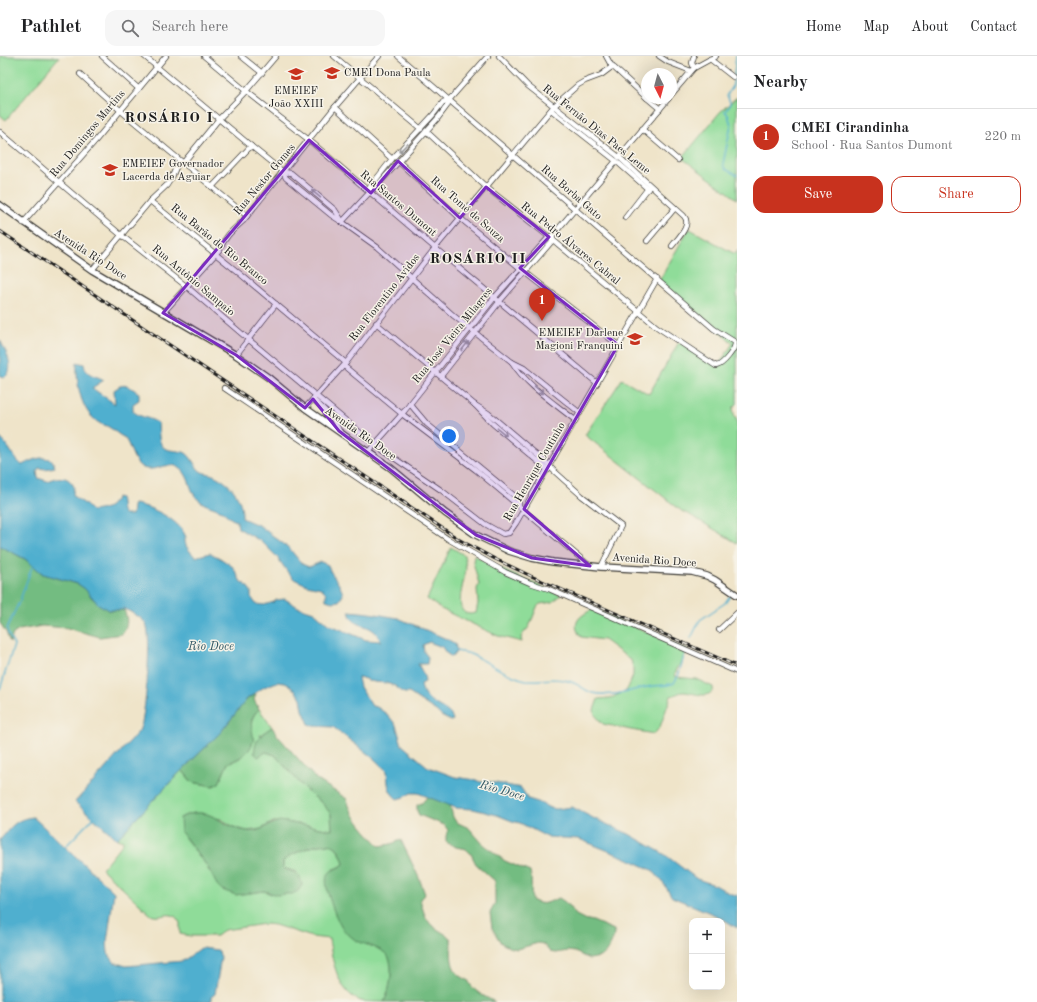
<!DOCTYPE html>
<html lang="en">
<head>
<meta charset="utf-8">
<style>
	:root { --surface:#fff; --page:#f6f6f6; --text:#202124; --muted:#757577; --line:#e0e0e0; --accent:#c8321e }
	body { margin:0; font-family:"Old Standard TT",serif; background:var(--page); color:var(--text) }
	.controls { position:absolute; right:12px; bottom:12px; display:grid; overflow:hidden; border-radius:8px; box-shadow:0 4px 16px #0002 }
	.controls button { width:36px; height:36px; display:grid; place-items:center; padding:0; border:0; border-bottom:1px solid var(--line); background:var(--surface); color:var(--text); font:20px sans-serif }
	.compass { position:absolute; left:641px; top:12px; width:36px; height:36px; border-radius:50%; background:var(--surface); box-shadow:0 4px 16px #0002; rotate:174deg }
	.you { position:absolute; left:449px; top:380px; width:14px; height:14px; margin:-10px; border:3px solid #fff; border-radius:50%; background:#1a73e8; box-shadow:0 0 0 6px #1a73e833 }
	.badge { display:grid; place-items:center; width:26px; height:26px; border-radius:50%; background:var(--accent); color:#fff; font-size:13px; font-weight:700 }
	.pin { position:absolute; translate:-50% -33px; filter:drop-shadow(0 1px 2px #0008) }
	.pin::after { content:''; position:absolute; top:21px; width:14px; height:12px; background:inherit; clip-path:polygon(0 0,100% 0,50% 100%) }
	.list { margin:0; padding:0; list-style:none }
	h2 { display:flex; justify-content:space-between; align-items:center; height:52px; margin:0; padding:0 16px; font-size:17px }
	h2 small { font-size:13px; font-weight:400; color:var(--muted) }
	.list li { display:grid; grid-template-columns:26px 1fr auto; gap:12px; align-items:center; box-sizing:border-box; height:56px; padding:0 16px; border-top:1px solid var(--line) }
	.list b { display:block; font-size:15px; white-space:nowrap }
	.list p { margin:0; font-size:13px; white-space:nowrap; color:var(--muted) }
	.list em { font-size:13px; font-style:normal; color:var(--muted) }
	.actions { display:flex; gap:8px; padding:12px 16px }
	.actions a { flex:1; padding:9px 0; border:1px solid var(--accent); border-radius:12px; text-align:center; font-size:14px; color:var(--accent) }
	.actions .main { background:var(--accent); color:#fff }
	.icon { flex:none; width:22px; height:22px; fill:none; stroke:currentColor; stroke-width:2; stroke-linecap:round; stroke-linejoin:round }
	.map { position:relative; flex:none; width:737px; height:946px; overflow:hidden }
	header { display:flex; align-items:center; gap:24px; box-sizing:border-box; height:56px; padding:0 20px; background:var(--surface); border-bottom:1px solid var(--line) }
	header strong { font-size:19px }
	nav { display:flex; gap:22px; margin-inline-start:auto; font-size:14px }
	.search { width:280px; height:36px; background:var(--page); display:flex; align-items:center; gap:10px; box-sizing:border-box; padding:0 14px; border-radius:12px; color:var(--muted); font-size:15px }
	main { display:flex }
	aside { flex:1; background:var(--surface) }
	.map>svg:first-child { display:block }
	.green { fill:#8fdc99; stroke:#567c5a }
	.forest { fill:#73bc81; stroke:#486c4e }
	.water { fill:#50afcf; stroke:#366676 }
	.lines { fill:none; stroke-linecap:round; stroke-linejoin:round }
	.stream { stroke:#50afcf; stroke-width:1.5 }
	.minor-casing { stroke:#3c3a36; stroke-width:6 }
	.tertiary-casing { stroke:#3c3a36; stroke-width:8 }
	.minor { stroke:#fff; stroke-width:4.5 }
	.tertiary { stroke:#fff; stroke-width:5.5 }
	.rail-casing { stroke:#1c1c1c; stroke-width:3 }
	.rail { stroke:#f7f3e8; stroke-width:1.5; stroke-dasharray:4.5; stroke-linecap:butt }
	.oneway { stroke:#999 }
	.marked { fill:#7b2cbf; fill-opacity:0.2; stroke:#7b2cbf; stroke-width:3; stroke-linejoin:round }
	.labels { text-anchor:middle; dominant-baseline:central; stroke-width:3; stroke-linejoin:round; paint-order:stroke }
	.poi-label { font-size:11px; fill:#1c1c1c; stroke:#f7f3e8; text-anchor:start }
	.street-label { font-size:11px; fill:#1c1c1c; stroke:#f7f3e8 }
	.water-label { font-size:12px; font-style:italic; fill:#315764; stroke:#f7f3e8 }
	.district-label { font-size:15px; font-weight:bold; letter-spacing:1px; fill:#1c1c1c; stroke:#f7f3e8 }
</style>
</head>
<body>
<header>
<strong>Pathlet</strong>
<div class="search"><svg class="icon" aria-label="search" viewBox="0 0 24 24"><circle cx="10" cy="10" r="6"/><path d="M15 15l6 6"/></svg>Search here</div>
<nav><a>Home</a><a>Map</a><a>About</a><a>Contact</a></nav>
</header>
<main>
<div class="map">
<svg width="737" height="946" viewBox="0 0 737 946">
	<rect width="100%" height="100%" fill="#f7f3e8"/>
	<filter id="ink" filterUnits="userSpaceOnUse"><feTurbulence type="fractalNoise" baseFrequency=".025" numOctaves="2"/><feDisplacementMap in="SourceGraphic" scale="8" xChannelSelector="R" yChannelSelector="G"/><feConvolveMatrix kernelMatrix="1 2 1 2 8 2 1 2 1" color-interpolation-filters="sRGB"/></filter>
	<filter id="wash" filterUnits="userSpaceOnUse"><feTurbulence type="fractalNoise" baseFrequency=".012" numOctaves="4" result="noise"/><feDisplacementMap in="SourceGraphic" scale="16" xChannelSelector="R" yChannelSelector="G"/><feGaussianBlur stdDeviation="0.9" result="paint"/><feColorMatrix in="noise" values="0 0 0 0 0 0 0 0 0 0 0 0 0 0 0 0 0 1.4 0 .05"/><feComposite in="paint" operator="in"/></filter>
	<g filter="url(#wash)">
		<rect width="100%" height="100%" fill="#efe4c9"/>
		<g class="green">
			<polygon points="0,0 59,1 6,64 0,59"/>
			<polygon points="737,41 737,143 682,102 720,56"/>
			<polygon points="690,173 733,197 736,197 737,194 737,348 733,352 734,359 737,365 737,487 690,459 683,456 585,379 622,323 649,338 679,286 718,310 733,287 659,225 688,174"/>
			<path d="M451 491 464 499C465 505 467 512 465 518 463 530 451 564 476 557L478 547 477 533 479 528 473 506 474 499 507 516 561 539 553 546 540 548 537 551 529 571 522 579 521 582 522 586 498 580 441 553 427 543Z"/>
			<path d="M593 553 688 594 675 617 676 621 696 623 713 631V634C707 644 693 636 683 636 680 636 675 639 671 640L660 671 654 678 631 674 603 668 595 659 594 654 598 643 611 642 626 635 630 628 633 619V612L631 604 604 584 581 581C570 566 580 560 593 553Z"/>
			<path d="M259 653 272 671 260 679 266 696 275 699 304 732 323 748 331 758 332 774 286 766H273L261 773 247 775 234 771 221 763 194 757 186 759 180 762 185 782 207 810 209 816 250 837 264 835 271 838 297 816 283 812V805C292 797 326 782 336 791 340 795 343 803 344 808L340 811 333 813 354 883C361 886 381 893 386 897 396 908 390 935 384 946 377 946 368 946 361 945 338 937 332 904 329 883L312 881 275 869 265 868 224 874 216 880H190L180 878V867C172 851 162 864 151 859L102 813 123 787V785L117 783 182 714 192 726 213 730 219 727 228 707 241 702 253 685C252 671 248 664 259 653Z"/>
		</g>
		<g class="forest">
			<path d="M0 490 25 503 43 518 78 528 86 533 92 542 109 554H124C128 564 128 569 122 578L100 581 67 572 42 570 19 574 13 578 10 587 6 576 0 567Z"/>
			<path d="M256 638 254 644 259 653C249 663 251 667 253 679 253 681 254 683 253 685 251 697 237 704 228 707L219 727 213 730 192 726 182 714 220 677 247 643Z"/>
			<path d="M272 671 278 680 316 723 347 743C350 759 369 779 380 790L391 788 401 784 419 822 425 838 420 843C422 850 424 860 429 866 433 873 445 876 451 883 452 900 448 916 468 924 473 936 484 940 495 946H384C390 935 396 906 385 897 376 890 363 889 354 883 350 880 345 876 342 872 336 863 323 830 327 820 331 812 339 813 344 808 343 803 340 795 336 791 325 782 292 797 283 805V812C294 817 300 815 302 829L298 835 292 838H285L277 839 264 835 236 839 222 834 217 829 207 810 181 776 180 762C210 746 221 772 247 775 260 777 268 768 280 765L332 774 331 758 323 748 304 732 275 699 266 696 258 701 254 697C256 682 260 679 272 671Z"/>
			<path d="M428 740 450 749 453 761 456 766 469 772 482 787 505 805 530 816C533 826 530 834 532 844 545 851 547 846 559 842L565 846 576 859 584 863 593 865 614 874C615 882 609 895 602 900 598 902 593 902 589 903L575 896 568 895 555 897 550 896 543 888 538 887 517 893 509 891 501 887 492 872 490 857 495 847V825L476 808 471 798 466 793 456 791 446 786V780L448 774 444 769 419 759 417 755V749L422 747Z"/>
		</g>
		<g class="water">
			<path d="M0 284C5 294 16 312 5 321L0 320Z"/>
			<path d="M77 306 84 308C87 321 94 318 104 324L92 332 115 348 114 334 120 330 127 329 139 337V344L133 348V355C140 362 149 361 158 367 159 373 158 382 161 388 165 397 178 393 186 397 192 401 194 409 199 414 204 418 208 417 213 419 231 427 243 442 242 462L260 470 289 492 302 508 309 511 321 506 328 509C331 520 341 527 343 539L339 545 332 546 326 544V537L321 532 307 529 294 523 289 518 277 501 262 486 238 472 237 465C229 463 228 459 222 455 213 450 202 450 195 440 189 431 189 417 178 411 165 404 149 422 137 407 132 400 130 390 125 382 118 379 113 373 107 370 105 369 103 369 101 368 80 357 76 326 77 306Z"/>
			<path d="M0 382C9 389 13 402 22 409 33 404 40 399 52 404L55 411 45 413 39 412 37 415 38 422 47 425C58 420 69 419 74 431L73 437 74 441 85 448 92 455C106 453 109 453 117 441L120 442C122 447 120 453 124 459H132L133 450 134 448C150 450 178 463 185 479 187 483 185 480 185 485 185 491 191 496 195 501L210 497 220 502 233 511 241 526 245 528 251 535V541L256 548 264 549 274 546 276 544 285 543 298 551 314 556 328 568 366 584 381 585C379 582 377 578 375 576 366 567 352 571 349 555L370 557 398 562 449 584 455 588 457 595 452 601 446 597 442 591 429 586 423 589 424 596 428 601 427 608H418L424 619 425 626 421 628C423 650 451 650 453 664L451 665 441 660 436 655 409 637H404L395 630 386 627 374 626 359 621 358 622 360 631 372 650 377 651 388 659 396 669 402 689 428 711 455 721 476 724 480 726H491L521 732 528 743 538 746 550 752 556 753 572 751 595 763 629 778 664 798 697 823 715 829 731 838 737 839V872L720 861 672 841 662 825 652 814 626 802 579 783 547 781 520 767 512 765 497 759 473 753 456 752 418 737H411L404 741 397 743C387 735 388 727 387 715L373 702 333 671 314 670 309 668 303 654 301 642 291 630 285 627 277 626 264 631 247 643 220 677 177 719 117 783 75 746 139 675C141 670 143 665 143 660 146 644 152 581 146 568 143 562 129 555 123 552L124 554H109L98 548 85 533 78 528 43 518 25 503 0 490Z"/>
			<path d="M33 761 114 836 107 886 108 897 114 906 126 910 183 905 201 892 218 894 221 901 215 938 211 941V946H0V784C11 771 15 763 33 761Z"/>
		</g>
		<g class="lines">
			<g class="stream">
				<polyline points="736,0 733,29 727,39 730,46 729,51 725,55 728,59 731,69 723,108 725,113 737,119"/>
				<polyline points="691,582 700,564 725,547 732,537"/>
				<path d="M455 595C460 596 466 596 470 598 489 606 506 620 526 624 539 626 552 620 568 625 579 627 584 635 593 637 615 642 632 633 653 630 660 629 667 630 674 627L678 620 685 597"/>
				<polyline points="0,633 14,589 8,578 7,572 20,544 33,508"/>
				<polyline points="65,791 94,761"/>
			</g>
		</g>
	</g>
	<g filter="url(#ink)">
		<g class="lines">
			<g class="minor-casing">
				<g id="minor">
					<polyline points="102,0 139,33"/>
					<polyline points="144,0 251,90 283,116 286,122 331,159 342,166 377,191 454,260 512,306 524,312 580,357"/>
					<polyline points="204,0 246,35 309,84 435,192 597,327"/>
					<polyline points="241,0 262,17"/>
					<polyline points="334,0 421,73"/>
					<path d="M398 0 714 273 735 286C736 293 723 309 716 310L657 271 638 255 553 184 486 131 426 75"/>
					<path d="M499 0 528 30 619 101 684 160C692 169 678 182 672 190"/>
					<polyline points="606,0 611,9 647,42"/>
					<polyline points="659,0 668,6 691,15"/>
					<polyline points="694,0 692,7 694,12"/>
					<polyline points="710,3 733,21"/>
					<polyline points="80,18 121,55 247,160"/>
					<polyline points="671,39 694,12 716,0"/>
					<polyline points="647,42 660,53"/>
					<polyline points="335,51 392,103"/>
					<polyline points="551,54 616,105 648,133"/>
					<polyline points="642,73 678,104"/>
					<polyline points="0,76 121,179 186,230 248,283 375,389 441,434 485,468 503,478 509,477 516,467 657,223"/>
					<polyline points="619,101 669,42"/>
					<polyline points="398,105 460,162 520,212 618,289"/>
					<polyline points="183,107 218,64 246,35 276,0"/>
					<polyline points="283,116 291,117 335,154 342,165"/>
					<polyline points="212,131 251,90"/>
					<polyline points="370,136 370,131 392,103 433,59 443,46 449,44"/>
					<polyline points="150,145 239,217 346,307"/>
					<polyline points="625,162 649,131"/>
					<polyline points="342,166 370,136 374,133 438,62 447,50 449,44 488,0"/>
					<polyline points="23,167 96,84 166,0"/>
					<polyline points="647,185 675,152"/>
					<polyline points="92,214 150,145 167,129 172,121 179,104"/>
					<path d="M163 257 220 193C225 180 233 174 243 165L335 51 379 0"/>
					<polyline points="376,267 475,349 493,368 548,414"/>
					<polyline points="236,299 276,248"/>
					<path d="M512 306C526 329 554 347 575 364"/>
					<polyline points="344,310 402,358 476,414 590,510"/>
					<polyline points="441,320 500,245 553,184 553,182"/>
					<polyline points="224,332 448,483 505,516 530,527 549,533 737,616"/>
					<path d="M313 343C322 352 335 362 339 375"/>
					<polyline points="410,348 427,368 517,442 519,447 519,450"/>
					<polyline points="475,349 488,357 549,409 553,414 582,440 621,470 601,511"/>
					<polyline points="305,352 346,307 435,192 554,50 578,29 585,25 601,19 613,10"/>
					<polyline points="368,396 402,358 495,241 549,181 553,179 616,105"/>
					<polyline points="719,574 737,557"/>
				</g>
			</g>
			<g class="tertiary-casing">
				<polyline id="tertiary" points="0,149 92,214 236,299 269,322 305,352 391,412 445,457 476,479 509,495 532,502 553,506 601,511 692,516 707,520 715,524 737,539"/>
			</g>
			<use href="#minor" class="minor"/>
			<use href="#tertiary" class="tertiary"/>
			<g class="rail-casing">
				<polyline id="rail" points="0,175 460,484 495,503 531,520 737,610"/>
			</g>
			<use href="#rail" class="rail"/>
		</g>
		<defs><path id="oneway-shaft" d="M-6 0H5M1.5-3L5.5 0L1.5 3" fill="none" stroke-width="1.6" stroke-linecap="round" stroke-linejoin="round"/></defs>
		<g class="oneway">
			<use href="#oneway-shaft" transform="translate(403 92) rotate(134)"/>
			<use href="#oneway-shaft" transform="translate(316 138) rotate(-140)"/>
			<use href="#oneway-shaft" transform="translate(465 290) rotate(-51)"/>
			<use href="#oneway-shaft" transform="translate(539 334) rotate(41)"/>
			<use href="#oneway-shaft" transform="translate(502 376) rotate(40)"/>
		</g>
	</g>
	<path class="marked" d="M309 84 371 137 398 105 460 162 486 131 549 181 520 212 618 289 524 453 590 510 532 502 476 479 339 375 313 343 305 352 236 299 163 257Z"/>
	<defs>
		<g id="school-bare" transform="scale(1.2)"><path d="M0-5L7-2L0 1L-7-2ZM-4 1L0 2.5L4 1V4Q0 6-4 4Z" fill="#c8321e" stroke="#f7f3e8" stroke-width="2.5" paint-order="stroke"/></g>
	</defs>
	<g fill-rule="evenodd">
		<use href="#school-bare" x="332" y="17"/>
		<use href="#school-bare" x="296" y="18"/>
		<use href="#school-bare" x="110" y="114"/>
		<use href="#school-bare" x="635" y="283"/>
	</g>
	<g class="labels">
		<g class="poi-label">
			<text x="344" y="17">CMEI Dona Paula</text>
			<text x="296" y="35" text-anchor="middle">EMEIEF<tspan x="296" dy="13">João XXIII</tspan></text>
			<text x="122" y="108">EMEIEF Governador<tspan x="122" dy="13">Lacerda de Aguiar</tspan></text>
			<text x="623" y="277" text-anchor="end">EMEIEF Darlene<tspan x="623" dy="13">Magioni Franquini</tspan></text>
		</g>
		<g class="street-label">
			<text transform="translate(596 74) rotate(39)">Rua Fernão Dias Paes Leme</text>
			<text transform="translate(88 78) rotate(-50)">Rua Domingos Martins</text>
			<text transform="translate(265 124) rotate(-50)">Rua Nestor Gomes</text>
			<text transform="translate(571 137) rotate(41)">Rua Borba Gato</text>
			<text transform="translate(398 148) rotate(40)">Rua Santos Dumont</text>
			<text transform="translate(467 154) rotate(41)">Rua Tomé de Souza</text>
			<text transform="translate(570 188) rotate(39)">Rua Pedro Álvares Cabral</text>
			<text transform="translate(219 189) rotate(39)">Rua Barão do Rio Branco</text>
			<text transform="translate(90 199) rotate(33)">Avenida Rio Doce</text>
			<text transform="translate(193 225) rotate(40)">Rua Antônio Sampaio</text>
			<text transform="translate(385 242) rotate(-52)">Rua Florentino Avidos</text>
			<text transform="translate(453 280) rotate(-51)">Rua José Vieira Milagres</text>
			<text transform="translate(360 378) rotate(35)">Avenida Rio Doce</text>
			<text transform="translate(535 416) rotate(-60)">Rua Henrique Coutinho</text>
			<text transform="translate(654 505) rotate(4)">Avenida Rio Doce</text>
		</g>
		<g class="water-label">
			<text x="211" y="591">Rio Doce</text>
			<text transform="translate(502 735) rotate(16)">Rio Doce</text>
		</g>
		<g class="district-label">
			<text x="169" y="62">ROSÁRIO I</text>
			<text x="478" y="203">ROSÁRIO II</text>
		</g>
	</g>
</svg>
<div class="controls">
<button>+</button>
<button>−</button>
</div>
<svg class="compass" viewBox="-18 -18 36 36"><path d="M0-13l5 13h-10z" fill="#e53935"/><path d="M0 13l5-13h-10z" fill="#757577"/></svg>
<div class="you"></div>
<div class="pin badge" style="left:542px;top:265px">1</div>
</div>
<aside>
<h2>Nearby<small></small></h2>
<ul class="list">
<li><span class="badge">1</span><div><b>CMEI Cirandinha</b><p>School · Rua Santos Dumont</p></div><em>220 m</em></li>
</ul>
<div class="actions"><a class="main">Save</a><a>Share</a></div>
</aside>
</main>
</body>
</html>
